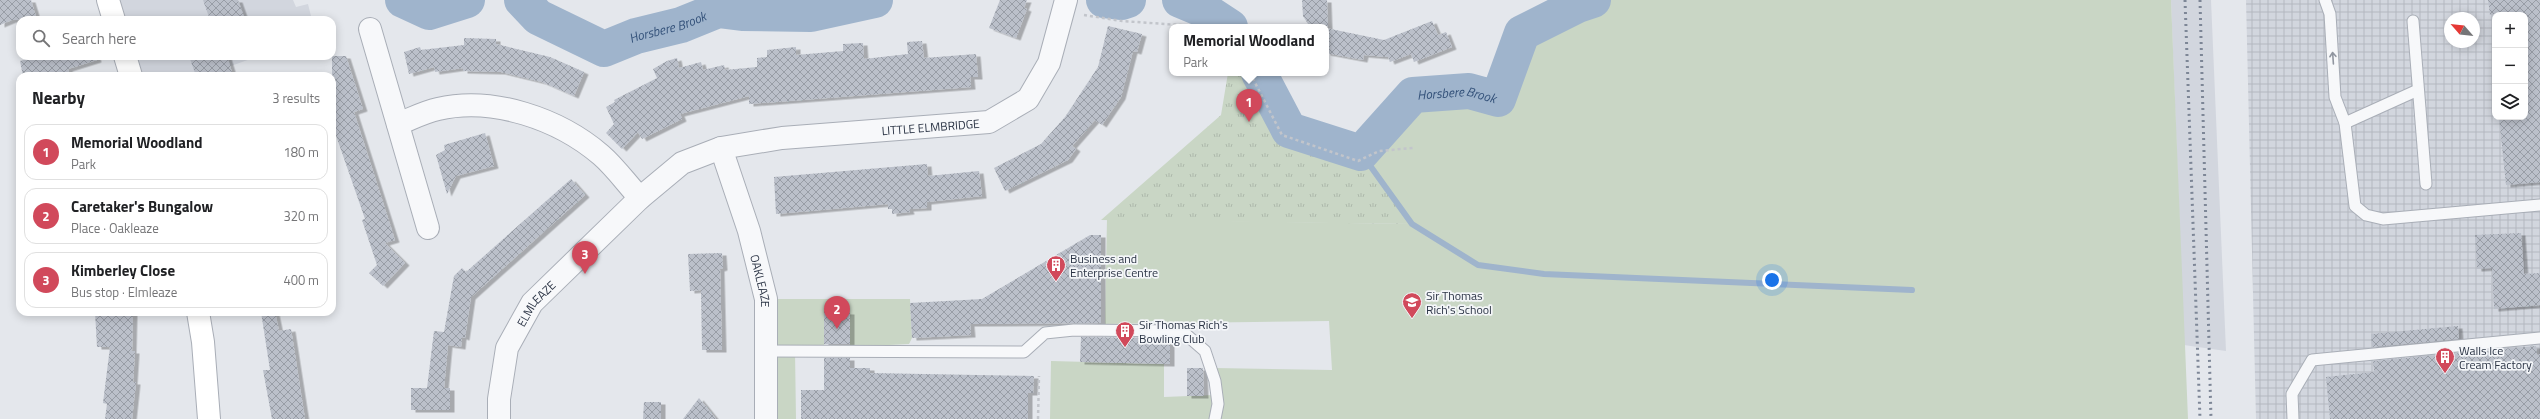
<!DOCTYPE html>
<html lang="en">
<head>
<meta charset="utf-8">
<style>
	:root { --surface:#fff; --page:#f6f6f6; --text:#202124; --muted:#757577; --line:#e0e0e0; --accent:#d1495b }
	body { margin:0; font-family:"Titillium Web",sans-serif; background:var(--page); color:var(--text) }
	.controls { position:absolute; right:12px; top:12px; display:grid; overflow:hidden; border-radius:8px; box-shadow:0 2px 10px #0003 }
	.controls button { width:36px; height:36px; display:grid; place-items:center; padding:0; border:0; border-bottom:1px solid var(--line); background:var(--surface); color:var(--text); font:20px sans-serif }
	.compass { position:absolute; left:2444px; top:12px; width:36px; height:36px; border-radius:50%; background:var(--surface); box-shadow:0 2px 10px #0003; rotate:298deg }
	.you { position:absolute; left:1772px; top:280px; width:14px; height:14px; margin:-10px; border:3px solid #fff; border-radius:50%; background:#1a73e8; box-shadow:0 0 0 6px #1a73e833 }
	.badge { display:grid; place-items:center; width:26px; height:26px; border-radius:50%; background:var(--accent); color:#fff; font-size:13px; font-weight:700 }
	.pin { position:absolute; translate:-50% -33px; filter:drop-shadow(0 1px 2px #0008) }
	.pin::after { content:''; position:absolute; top:21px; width:14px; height:12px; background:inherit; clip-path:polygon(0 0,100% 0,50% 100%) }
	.popup { position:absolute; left:1169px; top:24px; width:160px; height:52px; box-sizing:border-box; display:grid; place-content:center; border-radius:8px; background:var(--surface); filter:drop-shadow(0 1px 3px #0005); font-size:13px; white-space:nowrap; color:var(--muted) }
	.popup b { font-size:15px; color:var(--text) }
	.popup::after { content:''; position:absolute; left:50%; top:100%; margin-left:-8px; border:8px solid transparent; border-top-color:var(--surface) }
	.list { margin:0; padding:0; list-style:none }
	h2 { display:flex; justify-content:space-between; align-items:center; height:52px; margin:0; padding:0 16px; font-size:17px }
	h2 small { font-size:13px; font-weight:400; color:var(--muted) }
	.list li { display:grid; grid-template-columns:26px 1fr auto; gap:12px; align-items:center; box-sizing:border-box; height:56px; margin:0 8px 8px; padding:0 8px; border:1px solid var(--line); border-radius:12px }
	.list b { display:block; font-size:15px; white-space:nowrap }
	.list p { margin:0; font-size:13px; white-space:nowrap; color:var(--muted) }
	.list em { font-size:13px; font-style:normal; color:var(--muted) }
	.icon { flex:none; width:22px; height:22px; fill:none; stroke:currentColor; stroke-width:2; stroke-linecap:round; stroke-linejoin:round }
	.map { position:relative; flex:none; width:2540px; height:419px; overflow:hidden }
	.search { position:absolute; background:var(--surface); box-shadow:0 2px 10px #0003; left:16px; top:16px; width:320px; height:44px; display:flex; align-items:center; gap:10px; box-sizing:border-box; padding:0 14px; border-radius:12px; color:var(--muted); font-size:15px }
	.panel { position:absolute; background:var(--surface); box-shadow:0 2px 10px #0003; left:16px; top:72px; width:320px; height:244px; border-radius:12px }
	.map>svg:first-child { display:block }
	.built { fill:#d2d6de }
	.industrial { fill:url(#industrial-grid); fill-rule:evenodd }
	.green { fill:#c9d6c5 }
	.park { fill:url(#park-tufts) }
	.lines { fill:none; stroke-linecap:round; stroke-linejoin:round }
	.stream { stroke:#9fb4cc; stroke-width:6 }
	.river { stroke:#9fb4cc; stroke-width:36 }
	.building { fill:url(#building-cross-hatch); filter:url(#shadow) }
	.lane-casing { stroke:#a9aeb7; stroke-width:13 }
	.street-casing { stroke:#a9aeb7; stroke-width:24 }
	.secondary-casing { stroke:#a9aeb7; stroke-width:24 }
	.path { stroke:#c2c5cb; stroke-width:2.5; stroke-dasharray:3 3; stroke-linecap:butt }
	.lane { stroke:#f7f8fa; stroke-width:11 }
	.street { stroke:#f7f8fa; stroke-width:22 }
	.secondary { stroke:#fff; stroke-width:22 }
	.rail { stroke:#7d8696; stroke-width:3; stroke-dasharray:2 4; stroke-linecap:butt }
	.oneway { stroke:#9196a0 }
	.labels { text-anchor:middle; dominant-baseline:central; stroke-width:3.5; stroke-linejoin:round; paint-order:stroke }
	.street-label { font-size:12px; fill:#2b3445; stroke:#f4f6f9 }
	.poi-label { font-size:12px; fill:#2b3445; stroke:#f4f6f9; text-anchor:start }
	.water-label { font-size:13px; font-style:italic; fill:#34527a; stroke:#f4f6f9 }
</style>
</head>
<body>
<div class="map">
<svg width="2540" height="419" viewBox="0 0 2540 419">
	<defs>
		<pattern id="industrial-grid" width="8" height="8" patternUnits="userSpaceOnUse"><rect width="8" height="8" fill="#d2d6de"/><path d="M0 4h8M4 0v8" fill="none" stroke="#b4b8c0"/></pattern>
		<pattern id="park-tufts" width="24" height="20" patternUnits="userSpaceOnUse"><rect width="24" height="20" fill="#c9d6c5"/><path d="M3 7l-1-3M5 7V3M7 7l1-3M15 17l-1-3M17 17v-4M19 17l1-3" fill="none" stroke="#adb8ab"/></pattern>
		<pattern id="building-cross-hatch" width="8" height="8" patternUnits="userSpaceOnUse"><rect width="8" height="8" fill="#bbc0ca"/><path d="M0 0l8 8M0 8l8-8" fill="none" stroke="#989da6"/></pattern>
		<filter id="shadow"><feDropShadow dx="4.5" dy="2.5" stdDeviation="0" flood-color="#0004"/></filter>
	</defs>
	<rect width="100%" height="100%" fill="#e4e7ec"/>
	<g class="built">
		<polygon points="108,0 293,0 296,7 308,4 312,20 114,20"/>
		<polygon points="2171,0 2211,0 2226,351 2184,345"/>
		<polygon points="125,56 259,56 203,76 131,76"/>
	</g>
	<path class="industrial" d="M2246 0H2540V419H2256ZM2495 15H2525V117H2495ZM2450 18H2474V42H2450Z"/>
	<g class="green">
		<polygon points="1593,0 2171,0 2188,419 1050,419 1051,361 1164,364 1164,397 1214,395 1215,368 1332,370 1329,321 1105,324 1107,219 1411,224 1361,153 1413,95 1469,91 1498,99 1522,33 1578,5"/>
		<polygon points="766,299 910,299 912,338 909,344 850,347 850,312 825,312 824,351 795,351 796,419 766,419"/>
	</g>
	<polygon class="park" points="1228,73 1259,73 1289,130 1361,153 1412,224 1101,220 1221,115"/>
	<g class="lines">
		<polyline class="stream" points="1361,153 1412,224 1478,265 1544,274 1912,290"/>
		<g class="river">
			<polyline points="403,0 429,12 467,0"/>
			<path id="s1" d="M522 0 538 17 604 49 636 36 681 25 718 10 742 13 811 14 875 0"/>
			<polyline points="1104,0 1122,2 1128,0"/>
			<polyline points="1180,0 1204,10 1230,27"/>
			<path id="s2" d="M1259 73 1289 130 1361 153 1413 95 1469 91 1498 99 1522 33 1578 5 1593 0"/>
		</g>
	</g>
	<g class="building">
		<polygon points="0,0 31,0 37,20 12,20 0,25"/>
		<polygon points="203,0 238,0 245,20 210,20"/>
		<polygon points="1000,0 1027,0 1024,8 1027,9 1016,38 989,28"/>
		<polygon points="1302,0 1327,0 1328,27 1310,27 1303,16"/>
		<polygon points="2488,0 2540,0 2540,182 2506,185 2499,117 2525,117 2525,15 2490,15"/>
		<polygon points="1432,21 1438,35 1446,32 1452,47 1414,62 1411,54 1390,62 1388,57 1364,55 1363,60 1326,53 1326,28 1384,40"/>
		<polygon points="1108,26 1142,34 1137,52 1133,51 1121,97 1102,125 1095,120 1072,146 1076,149 1068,160 1005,191 994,168 1041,144 1065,117 1098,67"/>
		<polygon points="464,38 496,39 496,44 550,57 584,72 574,96 542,82 501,72 463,71 463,68 435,72 434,67 409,74 404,52 420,47 421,50 464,45"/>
		<polygon points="922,41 924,58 976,54 978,77 970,77 971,87 749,104 749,96 680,114 682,119 642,139 638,132 622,149 606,133 614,124 606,107 615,102 614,100 657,78 653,69 667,61 677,58 679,68 701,62 703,70 724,65 725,70 757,67 757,58 767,57 767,50 796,47 796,55 843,51 843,44 863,43 864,59 908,54 907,42"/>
		<polygon points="37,56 96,56 97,60 68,69 70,76 23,76 20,61"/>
		<polygon points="189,56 227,56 233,76 196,76"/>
		<polygon points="332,56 346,56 363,109 354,112 395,240 385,243 405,263 383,286 369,273 377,265 362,220 365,219 332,124"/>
		<polygon points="485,133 494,166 456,176 447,194 436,155 445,150 444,145"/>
		<polygon points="927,164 928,176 979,171 982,196 927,202 927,208 909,209 910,212 892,214 892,209 888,209 888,204 776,214 774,177"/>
		<polygon points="571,179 585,195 471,297 465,338 462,337 461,347 448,345 444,388 450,388 450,410 411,410 411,388 427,388 434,331 444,332 454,276 462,268 466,272"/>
		<polygon points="2521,233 2524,274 2540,273 2540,305 2494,309 2492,268 2477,269 2475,235"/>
		<polygon points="1090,235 1101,235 1101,323 970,324 971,335 912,338 910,303 982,299"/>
		<polygon points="722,253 723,268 720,269 722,350 702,350 701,290 690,291 688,254"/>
		<polygon points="824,311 850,312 850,344 824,344"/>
		<polygon points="95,312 133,312 132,351 135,351 133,382 136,382 132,419 105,419 107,404 103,403 110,347 97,347"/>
		<polygon points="261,312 275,312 279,331 291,329 305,419 272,419 263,370 270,370"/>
		<polygon points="2458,326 2459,339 2372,347 2371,334"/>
		<polygon points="1081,337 1170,338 1170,364 1080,362"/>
		<polygon points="2536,346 2537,355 2540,354 2540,419 2330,419 2326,377 2374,372 2373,361"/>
		<polygon points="824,358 850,358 850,368 870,368 870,373 1034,376 1033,393 1028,393 1028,419 801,419 801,390 824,390"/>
		<polygon points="1187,368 1203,368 1204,396 1187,396"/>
		<polygon points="699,398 716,419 683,419"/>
		<polygon points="644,402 661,402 661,419 643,419"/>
	</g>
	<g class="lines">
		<g class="lane-casing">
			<g id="lane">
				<polyline points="2325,0 2330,14 2335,97 2345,123 2355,206 2366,215 2383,219 2540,205"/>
				<polyline points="2413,21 2426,184"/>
				<polyline points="2345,123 2418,90"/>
				<polyline points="766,351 1024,352 1045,333 1074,330 1182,331 1205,351 1215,381 1218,404 1215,419"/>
				<polyline points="2293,419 2292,394 2312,360 2540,338"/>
			</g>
		</g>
		<g class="street-casing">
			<g id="street">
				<polyline points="370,29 428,228"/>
				<path d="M398 124C411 119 424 112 438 109 493 96 559 119 601 155 615 167 627 184 640 198"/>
				<path id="s3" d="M721 148 749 231 766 299V419"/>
				<path id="s4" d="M499 419V399L507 348 532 303 640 198 682 163 721 148 782 138 989 122 1028 99 1049 63 1066 0"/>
			</g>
		</g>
		<g class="secondary-casing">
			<g id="secondary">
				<polyline points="108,0 114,20"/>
				<polyline points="125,56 131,76"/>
				<polyline points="198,312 203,342 209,419"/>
			</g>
		</g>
		<g class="path">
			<polyline points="1084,15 1122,21 1208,27"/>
			<polyline points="1250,73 1282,135 1358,161 1379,151 1413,148"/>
			<polyline points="1038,419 1039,376"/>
		</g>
		<use href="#lane" class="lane"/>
		<use href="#street" class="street"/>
		<use href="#secondary" class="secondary"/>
		<g class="rail">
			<polyline points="2185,0 2200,419"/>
			<polyline points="2200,0 2211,419"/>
		</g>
	</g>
	<defs><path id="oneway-shaft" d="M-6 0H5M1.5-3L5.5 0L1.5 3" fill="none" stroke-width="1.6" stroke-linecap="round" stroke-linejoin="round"/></defs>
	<use class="oneway" href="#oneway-shaft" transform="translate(2333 58) rotate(-94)"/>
	<defs>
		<g id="building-pin" transform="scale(1)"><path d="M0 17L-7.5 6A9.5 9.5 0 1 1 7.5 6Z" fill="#d1495b" stroke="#f4f6f9"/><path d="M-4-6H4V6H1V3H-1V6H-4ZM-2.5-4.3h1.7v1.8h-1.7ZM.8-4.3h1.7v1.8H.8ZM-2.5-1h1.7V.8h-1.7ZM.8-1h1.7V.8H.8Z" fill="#fff"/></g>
		<g id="school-pin" transform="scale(1)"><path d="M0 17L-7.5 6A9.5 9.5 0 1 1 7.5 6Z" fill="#d1495b" stroke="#f4f6f9"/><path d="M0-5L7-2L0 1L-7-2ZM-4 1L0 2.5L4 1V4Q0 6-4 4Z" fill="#fff"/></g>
	</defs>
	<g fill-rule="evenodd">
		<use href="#building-pin" x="1056" y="265"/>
		<use href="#school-pin" x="1412" y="302"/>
		<use href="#building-pin" x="1125" y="331"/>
		<use href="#building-pin" x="2445" y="357"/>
	</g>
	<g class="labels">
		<g class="street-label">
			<text stroke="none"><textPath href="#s4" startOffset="581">LITTLE ELMBRIDGE</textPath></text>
			<text stroke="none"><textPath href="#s3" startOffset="139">OAKLEAZE</textPath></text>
			<text stroke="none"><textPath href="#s4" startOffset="125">ELMLEAZE</textPath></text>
		</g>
		<g class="poi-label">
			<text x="1070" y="258">Business and<tspan x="1070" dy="14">Enterprise Centre</tspan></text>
			<text x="1426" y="295">Sir Thomas<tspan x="1426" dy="14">Rich's School</tspan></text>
			<text x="1139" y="324">Sir Thomas Rich's<tspan x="1139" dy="14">Bowling Club</tspan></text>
			<text x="2459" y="350">Walls Ice<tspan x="2459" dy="14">Cream Factory</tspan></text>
		</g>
		<g class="water-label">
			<text stroke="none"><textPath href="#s1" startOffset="164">Horsbere Brook</textPath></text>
			<text stroke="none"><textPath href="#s2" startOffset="262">Horsbere Brook</textPath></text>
		</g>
	</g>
</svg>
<div class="controls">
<button>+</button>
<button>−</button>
<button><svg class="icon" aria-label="layers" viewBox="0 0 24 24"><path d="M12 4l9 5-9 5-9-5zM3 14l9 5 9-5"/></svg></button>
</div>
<svg class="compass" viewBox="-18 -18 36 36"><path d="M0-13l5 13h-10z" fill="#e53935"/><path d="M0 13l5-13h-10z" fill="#757577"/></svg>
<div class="you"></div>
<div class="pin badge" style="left:1249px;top:122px">1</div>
<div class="popup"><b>Memorial Woodland</b>Park</div>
<div class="pin badge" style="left:837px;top:329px">2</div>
<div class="pin badge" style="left:585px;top:274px">3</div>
<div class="search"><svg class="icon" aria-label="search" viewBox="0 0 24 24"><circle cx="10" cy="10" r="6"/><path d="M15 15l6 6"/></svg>Search here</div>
<section class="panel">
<h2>Nearby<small>3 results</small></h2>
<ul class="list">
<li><span class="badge">1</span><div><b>Memorial Woodland</b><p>Park</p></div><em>180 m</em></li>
<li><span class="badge">2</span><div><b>Caretaker's Bungalow</b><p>Place · Oakleaze</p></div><em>320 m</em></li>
<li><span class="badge">3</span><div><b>Kimberley Close</b><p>Bus stop · Elmleaze</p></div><em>400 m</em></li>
</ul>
</section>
</div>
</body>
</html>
